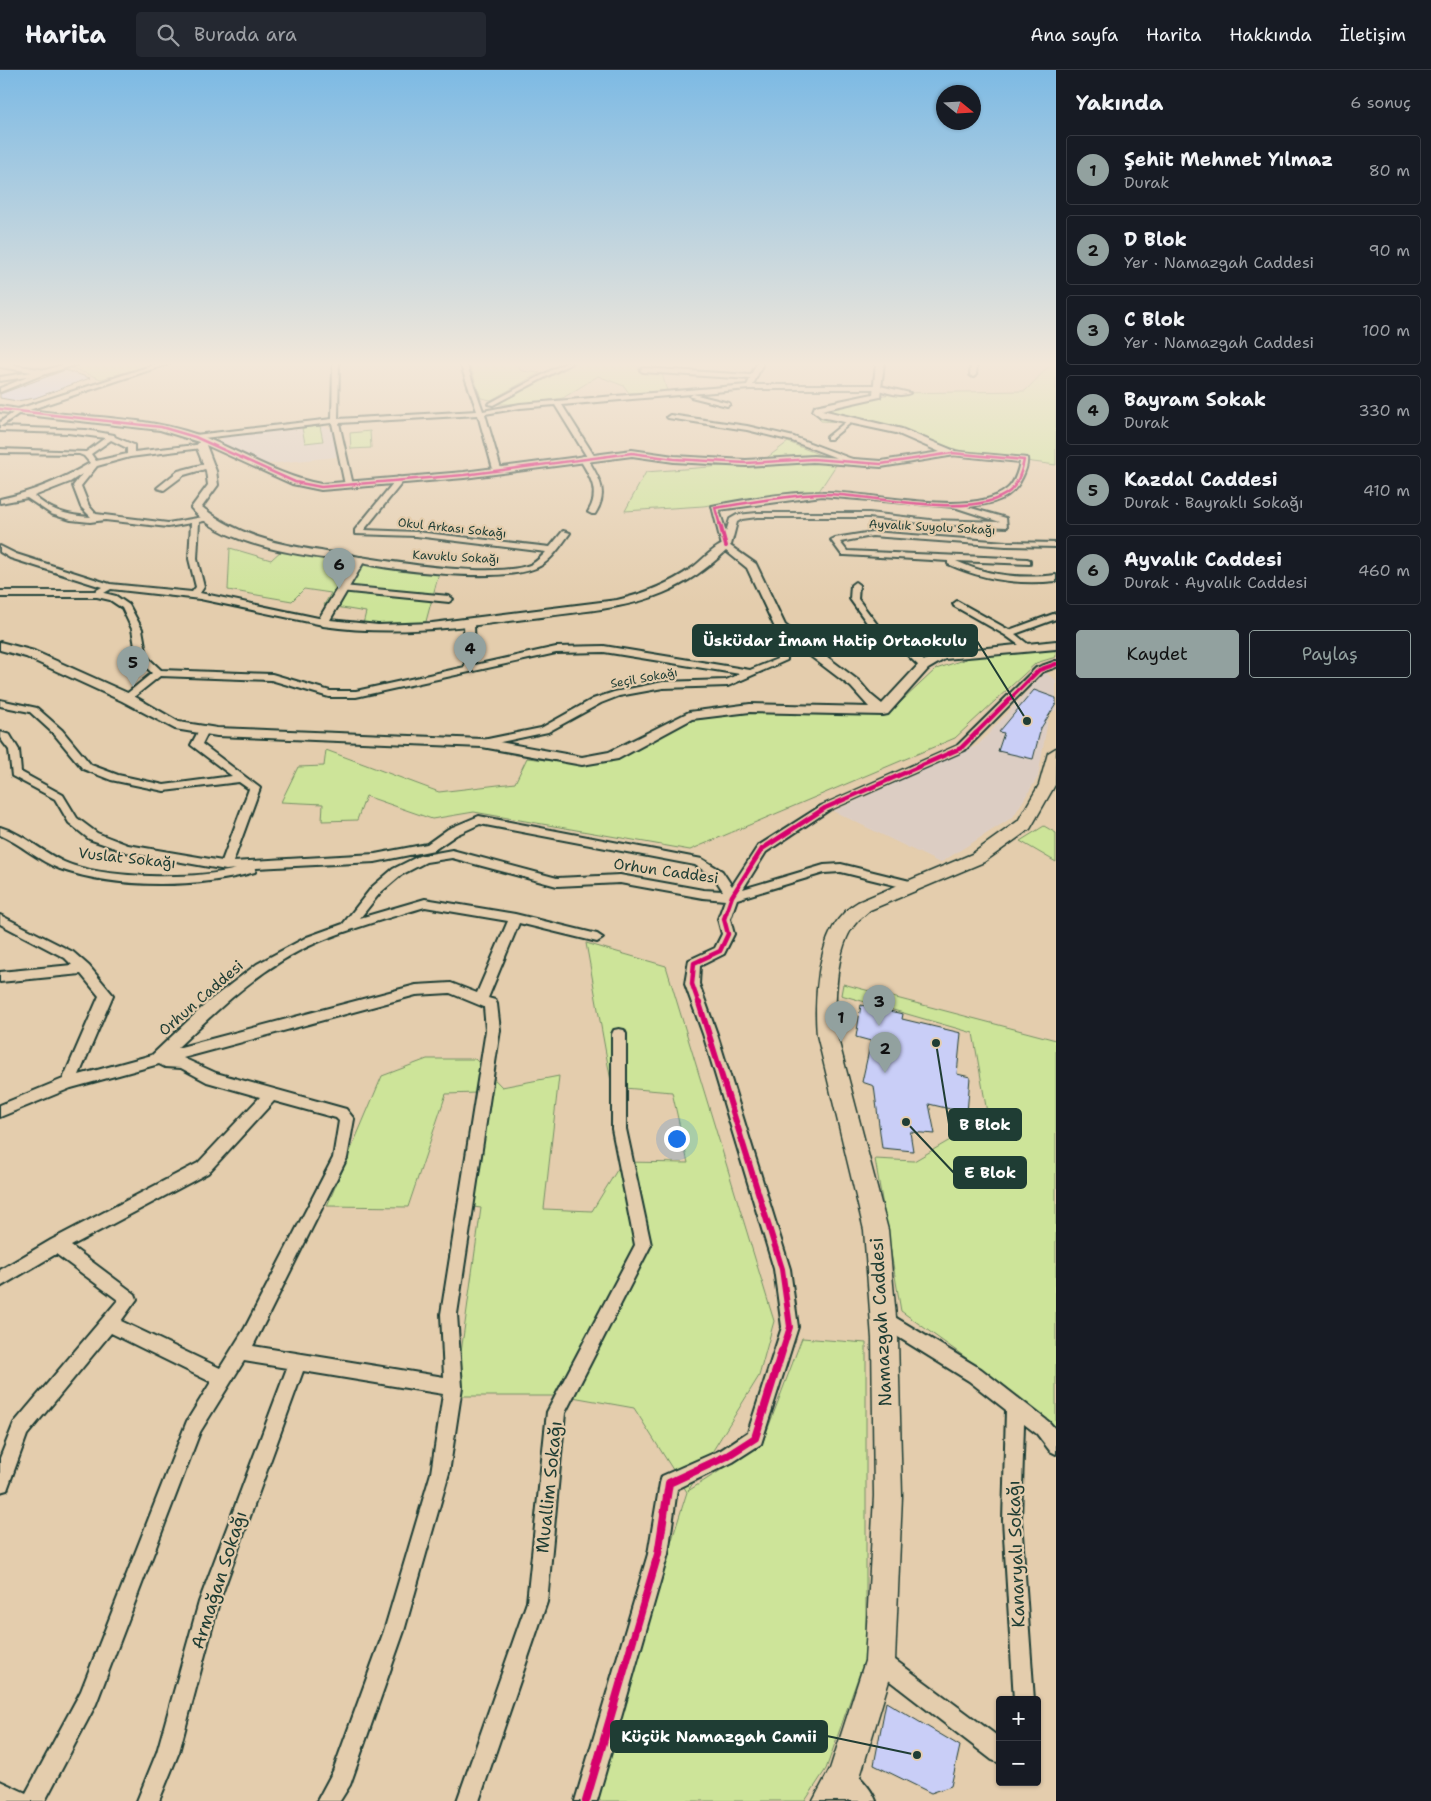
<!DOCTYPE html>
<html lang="tr">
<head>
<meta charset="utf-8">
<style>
	:root { --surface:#171b24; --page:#242831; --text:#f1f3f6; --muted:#9ea1a6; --line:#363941; --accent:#92a19f }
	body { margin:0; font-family:"Shantell Sans",sans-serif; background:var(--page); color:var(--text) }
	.controls { position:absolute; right:15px; bottom:15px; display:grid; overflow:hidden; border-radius:5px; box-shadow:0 1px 4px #0004 }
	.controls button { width:45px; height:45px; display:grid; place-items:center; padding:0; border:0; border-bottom:1px solid var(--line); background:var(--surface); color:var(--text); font:25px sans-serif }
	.compass { position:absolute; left:936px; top:15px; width:45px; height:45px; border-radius:50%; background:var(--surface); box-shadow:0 1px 4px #0004; rotate:108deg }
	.you { position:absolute; left:676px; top:1068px; width:18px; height:18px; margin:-12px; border:4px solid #fff; border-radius:50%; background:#1a73e8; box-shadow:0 0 0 8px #1a73e833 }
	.badge { display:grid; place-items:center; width:32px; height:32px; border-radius:50%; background:var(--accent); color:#111; font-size:16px; font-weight:700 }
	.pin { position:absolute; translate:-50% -41px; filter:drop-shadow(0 1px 2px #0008) }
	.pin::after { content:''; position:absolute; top:26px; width:18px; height:15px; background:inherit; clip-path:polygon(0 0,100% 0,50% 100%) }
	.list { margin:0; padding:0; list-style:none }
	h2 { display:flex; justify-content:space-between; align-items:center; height:65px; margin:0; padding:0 20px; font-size:21px }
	h2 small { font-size:16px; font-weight:400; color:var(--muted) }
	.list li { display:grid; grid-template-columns:32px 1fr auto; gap:15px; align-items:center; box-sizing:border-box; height:70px; margin:0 10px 10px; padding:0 10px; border:1px solid var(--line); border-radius:5px }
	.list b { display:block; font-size:19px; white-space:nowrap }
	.list p { margin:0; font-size:16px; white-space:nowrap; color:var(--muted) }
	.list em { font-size:16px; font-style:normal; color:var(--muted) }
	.actions { display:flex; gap:10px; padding:15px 20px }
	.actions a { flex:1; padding:11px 0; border:1px solid var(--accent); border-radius:5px; text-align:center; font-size:18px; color:var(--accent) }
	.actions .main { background:var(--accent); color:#111 }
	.icon { flex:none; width:28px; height:28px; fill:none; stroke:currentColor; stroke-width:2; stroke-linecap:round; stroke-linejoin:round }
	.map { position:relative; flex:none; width:1056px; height:1731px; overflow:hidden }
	header { display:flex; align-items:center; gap:30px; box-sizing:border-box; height:70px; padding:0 25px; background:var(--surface); border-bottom:1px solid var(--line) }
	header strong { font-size:24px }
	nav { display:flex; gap:28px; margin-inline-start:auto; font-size:18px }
	.search { width:350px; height:45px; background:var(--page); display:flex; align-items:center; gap:12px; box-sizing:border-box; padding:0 18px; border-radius:5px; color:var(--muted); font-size:19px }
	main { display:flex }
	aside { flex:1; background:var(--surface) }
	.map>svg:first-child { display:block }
	.built { fill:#dccdc3 }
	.green { fill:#cde499; stroke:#769066 }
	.building { fill:#c9cef7; stroke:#1f3d34 }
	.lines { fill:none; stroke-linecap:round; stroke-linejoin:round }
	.minor-casing { stroke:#1f3d34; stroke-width:4 }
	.tertiary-casing { stroke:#1f3d34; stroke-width:4 }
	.secondary-casing { stroke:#1f3d34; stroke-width:3 }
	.minor { fill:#e4cdad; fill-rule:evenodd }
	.tertiary { fill:#e4cdad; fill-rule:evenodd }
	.secondary { fill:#e4cdad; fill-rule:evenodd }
	.cycleway-far4-casing { stroke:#e4cdad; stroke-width:4.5 }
	.cycleway-far3-casing { stroke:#e4cdad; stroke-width:6 }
	.cycleway-far2-casing { stroke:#e4cdad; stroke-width:8 }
	.cycleway-far1-casing { stroke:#e4cdad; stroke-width:9 }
	.cycleway-casing { stroke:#e4cdad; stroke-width:11 }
	.cycleway-far4 { stroke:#d6006c; stroke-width:2.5 }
	.cycleway-far3 { stroke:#d6006c; stroke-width:4 }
	.cycleway-far2 { stroke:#d6006c; stroke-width:4.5 }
	.cycleway-far1 { stroke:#d6006c; stroke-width:6 }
	.cycleway { stroke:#d6006c; stroke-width:8 }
	.labels { text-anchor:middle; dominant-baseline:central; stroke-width:4.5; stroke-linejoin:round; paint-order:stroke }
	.far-street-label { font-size:12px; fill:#1f3d34; stroke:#e4cdad }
	.street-label { font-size:15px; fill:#1f3d34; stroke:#e4cdad }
	.near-street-label { font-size:18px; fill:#1f3d34; stroke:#e4cdad }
	.leader { fill:none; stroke:#1f3d34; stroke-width:2 }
	.callout-dot { fill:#1f3d34; stroke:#e4cdad; stroke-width:2 }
	.callout { fill:#1f3d34; stroke:#1f3d34; stroke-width:2 }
	.callout-label { font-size:16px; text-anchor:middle; font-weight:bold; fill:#fff }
</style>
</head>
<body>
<header>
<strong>Harita</strong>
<div class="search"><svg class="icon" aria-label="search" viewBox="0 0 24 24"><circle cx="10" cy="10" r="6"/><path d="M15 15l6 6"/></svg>Burada ara</div>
<nav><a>Ana sayfa</a><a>Harita</a><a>Hakkında</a><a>İletişim</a></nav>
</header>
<main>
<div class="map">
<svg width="1056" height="1731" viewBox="0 0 1056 1731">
	<rect width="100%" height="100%" fill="#e4cdad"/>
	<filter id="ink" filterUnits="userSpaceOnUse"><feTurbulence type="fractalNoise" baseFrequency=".02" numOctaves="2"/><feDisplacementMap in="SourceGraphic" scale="10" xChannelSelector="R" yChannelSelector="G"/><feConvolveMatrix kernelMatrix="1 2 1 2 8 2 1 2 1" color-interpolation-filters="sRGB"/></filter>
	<g filter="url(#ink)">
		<g class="built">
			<polygon points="325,357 335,360 336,387 267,394 241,384 220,372 223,367 232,365"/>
			<polygon points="1045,602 1056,610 1056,640 1049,644 1038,707 1013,747 940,793 833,741 978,675"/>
		</g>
		<g class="green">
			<polygon points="81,293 158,293 101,309 69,297"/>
			<polygon points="469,293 517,293 521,301 540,303 491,330 481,328"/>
			<polygon points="577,293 636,293 632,295 662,304 667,321 629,323 624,316 598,306 563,328 525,334 497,334"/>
			<polygon points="1052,293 1056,293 1056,395 972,384 871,354 821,351 813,338 896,323 1025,321"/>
			<polygon points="320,356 323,371 305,373 302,358"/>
			<polygon points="370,361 371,378 351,379 350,363"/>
			<polygon points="788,372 838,392 819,421 703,436 625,441 646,402 760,393"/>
			<polygon points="230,478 271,490 283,479 369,494 439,503 425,555 363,554 366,542 324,535 331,523 304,519 292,531 228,520"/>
			<polygon points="1056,580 1056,587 1036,593 955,668 690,780 474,742 432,749 366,726 357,750 322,751 323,734 281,732 298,697 324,696 326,680 439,722 515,713 527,688 584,694 611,692 693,650 751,642 888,644 936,599 975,586"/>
			<polygon points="1044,756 1056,763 1056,792 1020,771"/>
			<polygon points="586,873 666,896 774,1251 759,1306 688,1421 762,1374 802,1268 866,1273 866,1585 826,1699 805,1731 590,1731 687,1422 634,1338 567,1326 455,1326 481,1138 459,1135 476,1023 446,1024 408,1137 327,1136 382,1006 427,989 475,989 502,1017 559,1006 544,1139 592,1141 622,1092 688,1093 672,1022 612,1017"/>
			<polygon points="843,914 1056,970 1056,1362 1005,1316 901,1241 875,1089 914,1091 988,1048 973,963 841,925"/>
		</g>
		<g class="building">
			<polygon points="65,300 90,308 35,328 17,331 0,328 0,324"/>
			<polygon points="1034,620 1056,628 1056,634 1041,658 1033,689 998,681 1004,663 999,662"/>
			<polygon points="861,935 903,944 902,949 961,963 957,1004 970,1007 967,1043 929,1034 935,1064 910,1062 913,1081 882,1078 874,1016 862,1012 871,971 856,967"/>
			<polygon points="886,1632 960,1676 951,1716 931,1723 874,1695"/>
		</g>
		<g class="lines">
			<g class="minor-casing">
				<g id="minor">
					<polygon points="0,293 46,300 49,302 0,322 0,318 38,303 0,297"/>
					<path d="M333 293H339L338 349 477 341 460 293H466L483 341 520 334 747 315 750 309 643 302 640 300 643 298 751 305 757 293H763L753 315H876L910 323C900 328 886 322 875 319H749L562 335 595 387 591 389 587 387 555 335 520 338 485 344 501 399 497 401 493 399 478 345 339 353 353 415 349 417 345 415 332 353 195 369 192 367 195 365 332 349Z"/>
					<polygon points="565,293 572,293 493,335 488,334"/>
					<polygon points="971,293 977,293 976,305 973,307 970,305"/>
					<polygon points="693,324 729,333 730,334 727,336 691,327 690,326"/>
					<path d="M19 339 21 340V342L0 357 86 360 114 365 115 367 134 375V382L204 374V378H201L130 387 97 396 81 416 89 436 96 444 168 453 209 446V450L199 452 197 489 204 517 200 523 323 549 328 552 323 555 200 529 111 519 104 523 116 526 129 535 142 559 147 587 161 600 272 604 330 621H356L465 597 464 552 469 549 474 552 475 595 556 577 604 576 750 600 777 589 775 557 780 554 785 557 787 590 728 616 663 618 619 626 601 633 548 662 482 676 477 673 478 671 541 658 593 629 614 622 663 612 726 610 740 604 604 582 556 583 356 627H329L271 610 160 606 130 630H124V626L152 603 137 588 132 559 122 538 110 530 97 527H0V521H95L102 517 10 488 0 482V476L16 484 110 514 192 522 196 517 189 489 191 453 168 457 105 450 90 452 71 450 51 444 27 428 0 433V429C33 422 61 410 90 393L84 386 79 384 0 383V379L86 382 105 368 68 363 0 361V352ZM111 370 127 378V384L96 391 91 384ZM82 404 73 416 81 437 91 447C68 446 51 441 34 426L70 412Z"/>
					<polygon points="670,345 747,356 794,367 860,392 853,394 792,371 747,360 668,348 667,347"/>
					<polygon points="848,350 853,351 831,369 827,369 827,367"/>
					<path d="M949 381 1027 388C1028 395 1025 402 1022 408 1012 430 988 436 964 436L1006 448 1007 457 930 454 869 447H757L742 449 737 452 731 475 726 478 722 476 712 436C747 429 787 422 822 422 867 421 973 449 1007 419 1015 413 1018 401 1020 392L952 385H949ZM822 426 954 437 1000 452 930 450 869 443H757L737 445 730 449 726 462 719 440Z"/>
					<path d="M583 386H586C598 407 610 421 595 444H592L588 442C601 422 590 406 579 388Z"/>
					<polygon points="209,393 212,393 212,397 184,405 164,420 157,418 178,401"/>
					<path d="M398 407 405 409 364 460 416 462 550 477 563 461 570 463C561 475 551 492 536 498 500 513 396 501 357 492V488L360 487C398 493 499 509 532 494 537 491 542 486 546 482L416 466 355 464V460Z"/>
					<path d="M872 462 1006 472 1056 473V477L1006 476 872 466 840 472 847 481 1027 489 1030 490V494L956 491C988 506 1021 509 1056 505V511C1018 515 983 510 948 494V491L845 485H842L831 470 835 468Z"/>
					<path d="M855 512 859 515 858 529 879 557 905 559V572L927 594V598H921L897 575V563C882 562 859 558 846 567 838 573 831 583 824 590H818V586C836 567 841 558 870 557L850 529 851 515Z"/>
					<polygon points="343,516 449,526 453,529 449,532 340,521 340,517"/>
					<polygon points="957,531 1009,560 1056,543 1056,549 1015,564 1029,575 1031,577 1026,580 1005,565 954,536 953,534"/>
					<path d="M1056 591V597L1042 602 965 680 829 740 766 782 743 819 824 795 841 794 918 813 920 816 918 819 914 820 841 802 824 803 737 829 730 849 734 864 724 884 700 896 699 914 717 964 790 1199 798 1257 761 1374 733 1392 677 1419 668 1484 597 1731H575L648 1484 660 1413 662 1406 721 1380 748 1362 782 1257 774 1199 703 964 685 914 689 890 715 878 722 864 718 849 725 830 703 828 620 813 557 816 452 788 426 792 401 805 380 823 360 848 425 829 515 844 597 864 603 868 597 872 519 853 488 928 495 930 497 934 500 960 457 1244 462 1317 449 1403 404 1561 350 1715 340 1731H317L333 1701 384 1561 431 1403 443 1324 303 1301 219 1532 179 1682 159 1731H137L157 1682 199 1532 287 1298 244 1291 200 1362 96 1634 45 1731H0V1711L26 1723 81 1621 187 1351 211 1312 111 1263 27 1365 7 1420 0 1422V1388L14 1353 118 1230 56 1184 0 1217V1200L51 1170 198 1093 260 1027 207 1012 181 998 165 997 159 994 71 1018 0 1047V1035L63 1009 99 926 81 904 0 912V902L72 895 65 888 0 854V845L73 882 89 896 113 925 79 1005 152 985 209 931 257 894 307 867 343 854 372 817 393 799 419 786 452 780 557 808 620 805 703 820 723 821 714 807 695 795 480 754 456 765 434 780 375 792 256 798 255 802C198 818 117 819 60 799 38 791 21 774 0 765V757C24 764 42 782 64 792 103 809 195 810 236 799L226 800 126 782 89 769 69 753 55 729 12 706 9 680 0 668V662L10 665 19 680 21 702 63 725 77 748 97 763 128 775 222 791 249 719 239 712 164 721 111 710 83 699 54 664 30 642 0 636V630L37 638 62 660 91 695 118 705 164 715 232 706 191 675 200 658H208L209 660 202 674 260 718 233 792 375 784 427 774 448 759 479 746 702 789 722 801 732 816 758 776 821 736 957 676 1036 598ZM425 837 508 851 477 923 451 913 416 915 177 978C219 938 262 896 316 873 351 858 389 848 425 837ZM450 923 484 937 486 960 441 1244 444 1307 253 1276 347 1088 354 1049 346 1039 216 1003 183 988 416 925ZM274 1031 336 1048 339 1051 333 1088 245 1258 220 1298 121 1251 137 1229 135 1224 71 1176 208 1103Z"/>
					<polygon points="619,959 624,960 626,964 626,1059 651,1175 565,1343 547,1532 479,1731 457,1731 527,1532 547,1342 635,1175 612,1059 612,964 614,960"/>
					<polygon points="883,1240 981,1299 1049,1352 1056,1360 1056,1384 1050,1381 1037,1364 1024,1354 1021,1450 1034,1630 1014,1630 1003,1450 1006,1340 969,1311 877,1254 875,1248 877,1242"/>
					<polygon points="880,1581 887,1584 1000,1668 1000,1693 992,1690 873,1598 870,1591 873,1584"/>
					<path d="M844 1696C857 1702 871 1718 876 1731H850L836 1715 833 1707 836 1699Z"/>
				</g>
			</g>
			<g class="tertiary-casing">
				<g id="tertiary">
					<polygon points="70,293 81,293 46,304 0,311 0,307 45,300"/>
					<path d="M160 293H171L29 340C84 348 145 346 198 365 239 380 277 406 321 414L464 402 632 380 674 386 746 390 813 386 881 391 940 382 896 363 821 347 813 341 815 336 873 324 876 293H884L880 327 822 340 902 359 955 381V385L881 397 813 392 746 396 674 392 632 386 464 408 321 420 292 414 206 375 216 401 218 415 202 437C236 465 279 475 321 481 335 484 350 484 364 488L365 490 330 550 378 555 432 553 617 530C644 524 669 514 692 498 702 491 714 476 726 473L756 494 785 555 859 611 871 625 882 634 920 593 938 583 1056 571V579L945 589 928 599 888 644 883 645 750 642 692 649 618 689 582 695 482 677 217 666 175 659 122 631 26 587 0 580V572L34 581 132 625 179 652 217 658 482 669 582 687 609 682 689 642 750 634 869 637 851 617 776 560 747 498 726 481C708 498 687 513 663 523 625 539 582 541 541 547 468 556 397 567 323 556L317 552 353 492C306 486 223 477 191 438L208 415 206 401 196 376 199 372 160 360 0 342V336L18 339Z"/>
				</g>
			</g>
			<g class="secondary-casing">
				<path id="secondary" d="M1056 678 1055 715 1030 759 984 792 870 840C866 844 860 848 856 853 835 876 834 936 837 965L888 1160 898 1269 902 1426 895 1591 860 1707 848 1731H813L830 1699 865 1591 874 1426 872 1269 864 1160 817 965C814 931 817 870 843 844 847 839 853 835 858 832L972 784 1018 751 1039 715 1048 683Z"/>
			</g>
			<use href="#minor" class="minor"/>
			<use href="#tertiary" class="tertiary"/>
			<use href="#secondary" class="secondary"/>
			<g class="cycleway-far4-casing">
				<path id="cycleway-far4" d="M0 339 161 357 195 367 295 412 321 417 464 405 632 383 674 389 746 393 813 389 881 394 952 383 1024 390C1022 400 1018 414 1010 421 973 452 868 423 821 424 786 425 750 433 715 438L720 455"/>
			</g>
			<g class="cycleway-far3-casing">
				<g id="cycleway-far3">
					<polyline points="720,454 726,476"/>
					<polyline points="975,664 1039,600 1056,594"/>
				</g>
			</g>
			<g class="cycleway-far2-casing">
				<polyline id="cycleway-far2" points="699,934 692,914 694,893 720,881 728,864 724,849 732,826 762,779 825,738 961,678 976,663"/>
			</g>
			<g class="cycleway-far1-casing">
				<polyline id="cycleway-far1" points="699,933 782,1199 790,1257 782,1282"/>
			</g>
			<g class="cycleway-casing">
				<polyline id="cycleway" points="586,1731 658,1484 669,1413 727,1386 755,1368 782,1281"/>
			</g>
			<use href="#cycleway-far4" class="cycleway-far4"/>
			<use href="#cycleway-far3" class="cycleway-far3"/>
			<use href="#cycleway-far2" class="cycleway-far2"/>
			<use href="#cycleway-far1" class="cycleway-far1"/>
			<use href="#cycleway" class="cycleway"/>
		</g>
	</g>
	<linearGradient id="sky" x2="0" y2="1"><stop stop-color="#7dbae4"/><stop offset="0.55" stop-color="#f3e8da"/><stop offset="1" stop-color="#f3e8da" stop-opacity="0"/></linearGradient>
	<rect width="1056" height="535" fill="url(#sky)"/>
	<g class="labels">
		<g class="far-street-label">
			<text transform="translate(932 457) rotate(3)">Ayvalık Suyolu Sokağı</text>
			<text transform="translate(452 458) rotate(6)">Okul Arkası Sokağı</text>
			<text transform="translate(456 487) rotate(3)">Kavuklu Sokağı</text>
			<text transform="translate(644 608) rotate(-10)">Seçil Sokağı</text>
		</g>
		<g class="street-label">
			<text transform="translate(127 788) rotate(6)">Vuslat Sokağı</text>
			<text transform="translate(666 801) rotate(8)">Orhun Caddesi</text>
			<text transform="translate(201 928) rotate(-41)">Orhun Caddesi</text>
		</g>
		<g class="near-street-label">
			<text transform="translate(881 1252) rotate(-93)">Namazgah Caddesi</text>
			<text transform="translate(549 1417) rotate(-84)">Muallim Sokağı</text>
			<text transform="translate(1016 1484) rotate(-92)">Kanaryalı Sokağı</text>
			<text transform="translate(219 1510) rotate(-72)">Armağan Sokağı</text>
		</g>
	</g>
	<path class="leader" d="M1027 651L977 571M936 973L949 1054M906 1052L954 1103M917 1685L827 1666"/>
	<g class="callout-dot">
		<circle cx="1027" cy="651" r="5"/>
		<circle cx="936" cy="973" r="5"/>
		<circle cx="906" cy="1052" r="5"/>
		<circle cx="917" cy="1685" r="5"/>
	</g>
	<g class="callout">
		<rect x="693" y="555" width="284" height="31" rx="5"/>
		<rect x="949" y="1039" width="72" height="31" rx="5"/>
		<rect x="954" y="1087" width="72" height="31" rx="5"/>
		<rect x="611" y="1651" width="216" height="31" rx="5"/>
	</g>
	<g class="callout-label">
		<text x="835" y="576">Üsküdar İmam Hatip Ortaokulu</text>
		<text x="985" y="1060">B Blok</text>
		<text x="990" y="1108">E Blok</text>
		<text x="719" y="1672">Küçük Namazgah Camii</text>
	</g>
</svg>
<div class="controls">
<button>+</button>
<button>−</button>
</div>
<svg class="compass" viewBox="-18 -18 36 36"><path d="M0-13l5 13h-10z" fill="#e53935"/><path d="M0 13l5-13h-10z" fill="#9ea1a6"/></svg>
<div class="you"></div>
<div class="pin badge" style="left:841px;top:972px">1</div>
<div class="pin badge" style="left:885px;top:1003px">2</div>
<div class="pin badge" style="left:879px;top:956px">3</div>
<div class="pin badge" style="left:470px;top:603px">4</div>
<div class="pin badge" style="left:133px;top:617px">5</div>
<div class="pin badge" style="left:339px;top:519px">6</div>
</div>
<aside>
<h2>Yakında<small>6 sonuç</small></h2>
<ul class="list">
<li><span class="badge">1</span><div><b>Şehit Mehmet Yılmaz</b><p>Durak</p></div><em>80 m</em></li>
<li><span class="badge">2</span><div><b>D Blok</b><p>Yer · Namazgah Caddesi</p></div><em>90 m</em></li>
<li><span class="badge">3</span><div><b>C Blok</b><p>Yer · Namazgah Caddesi</p></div><em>100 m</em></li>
<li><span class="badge">4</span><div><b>Bayram Sokak</b><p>Durak</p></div><em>330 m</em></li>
<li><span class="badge">5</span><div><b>Kazdal Caddesi</b><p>Durak · Bayraklı Sokağı</p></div><em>410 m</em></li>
<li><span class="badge">6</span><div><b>Ayvalık Caddesi</b><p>Durak · Ayvalık Caddesi</p></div><em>460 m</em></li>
</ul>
<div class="actions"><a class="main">Kaydet</a><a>Paylaş</a></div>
</aside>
</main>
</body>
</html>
